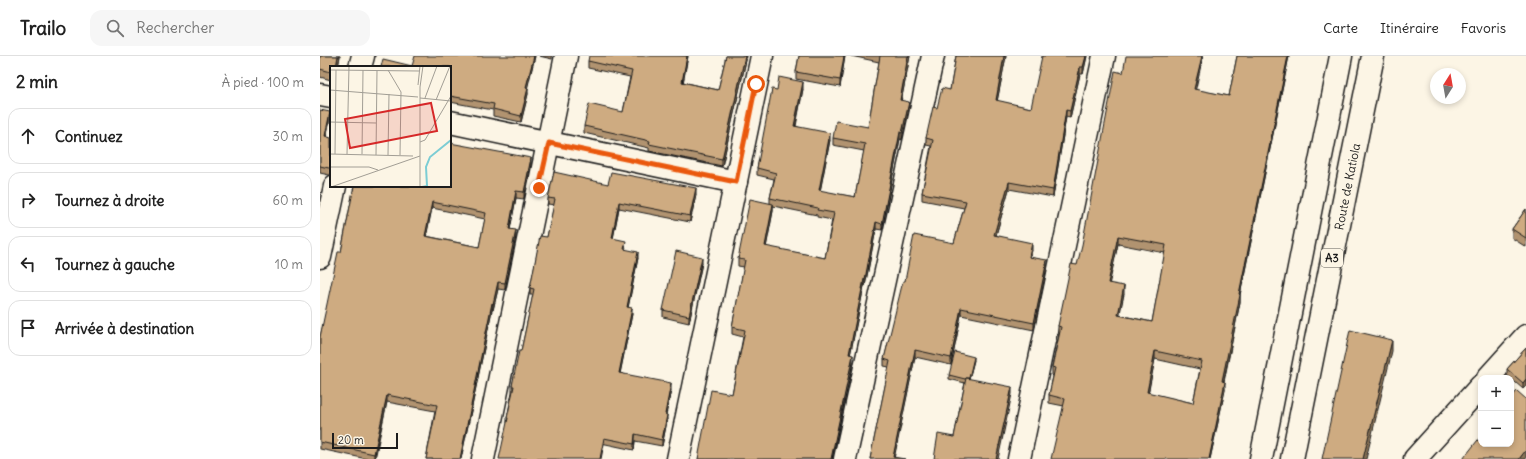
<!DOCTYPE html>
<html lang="fr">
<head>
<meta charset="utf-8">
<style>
	:root { --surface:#fff; --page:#f6f6f6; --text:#222; --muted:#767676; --line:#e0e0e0 }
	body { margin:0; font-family:Delius,sans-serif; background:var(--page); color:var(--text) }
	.controls { position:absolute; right:12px; bottom:12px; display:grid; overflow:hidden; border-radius:8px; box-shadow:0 2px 6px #0003 }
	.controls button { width:36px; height:36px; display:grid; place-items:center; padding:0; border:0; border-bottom:1px solid var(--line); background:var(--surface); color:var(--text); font:20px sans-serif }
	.compass { position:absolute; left:1110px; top:12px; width:36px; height:36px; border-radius:50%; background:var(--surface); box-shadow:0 2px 6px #0003; rotate:11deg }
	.scale { position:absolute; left:12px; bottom:10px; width:66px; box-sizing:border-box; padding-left:4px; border:2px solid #1c1c1c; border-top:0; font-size:11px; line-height:14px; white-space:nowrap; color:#1c1c1c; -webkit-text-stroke:3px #fcf5e5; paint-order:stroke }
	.stop { position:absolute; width:12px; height:12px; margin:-9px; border:3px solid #ea580c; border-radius:50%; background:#fff }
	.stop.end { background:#ea580c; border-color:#fff; box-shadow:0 1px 4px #0008 }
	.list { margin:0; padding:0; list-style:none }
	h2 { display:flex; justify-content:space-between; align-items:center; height:52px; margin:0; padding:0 16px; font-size:17px }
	h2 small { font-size:13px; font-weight:400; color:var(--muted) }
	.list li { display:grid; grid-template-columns:26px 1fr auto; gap:12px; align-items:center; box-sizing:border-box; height:56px; margin:0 8px 8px; padding:0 8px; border:1px solid var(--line); border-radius:12px }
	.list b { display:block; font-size:15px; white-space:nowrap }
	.list em { font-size:13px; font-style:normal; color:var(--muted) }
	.icon { flex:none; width:22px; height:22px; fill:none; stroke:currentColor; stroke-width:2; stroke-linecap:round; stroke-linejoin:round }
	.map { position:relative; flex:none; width:1206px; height:403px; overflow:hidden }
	header { display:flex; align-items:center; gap:24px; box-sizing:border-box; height:56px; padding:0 20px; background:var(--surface); border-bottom:1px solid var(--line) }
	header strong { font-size:19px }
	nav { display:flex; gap:22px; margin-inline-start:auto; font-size:14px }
	.search { width:280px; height:36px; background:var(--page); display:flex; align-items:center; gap:10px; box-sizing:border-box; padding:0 14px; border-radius:12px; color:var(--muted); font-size:15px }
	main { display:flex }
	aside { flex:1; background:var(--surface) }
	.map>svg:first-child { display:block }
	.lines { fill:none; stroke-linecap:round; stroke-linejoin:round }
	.minor-casing { stroke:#1c1c1c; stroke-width:25 }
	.highway-casing { stroke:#1c1c1c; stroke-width:25 }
	.minor { stroke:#fcf5e5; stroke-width:22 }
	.highway { stroke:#fcf5e5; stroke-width:22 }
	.wall { fill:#b1936f; stroke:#1c1c1c; fill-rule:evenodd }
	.shaded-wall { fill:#90785a; stroke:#1c1c1c }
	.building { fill:#ceab81; stroke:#1c1c1c; fill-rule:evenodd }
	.route { stroke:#ea580c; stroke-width:5 }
	.labels { text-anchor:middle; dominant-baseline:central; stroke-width:3.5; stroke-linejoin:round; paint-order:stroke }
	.shield { fill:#fcf5e5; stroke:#5f5d58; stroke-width:1 }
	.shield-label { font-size:11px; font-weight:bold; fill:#1c1c1c }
	.street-label { font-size:12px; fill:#1c1c1c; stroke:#fcf5e5 }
	.inset-river { fill:none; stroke:#7ccdd4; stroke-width:2 }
	.inset-road { fill:none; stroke:#a29e95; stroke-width:1 }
	.view { fill:#d62828; fill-opacity:0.15; stroke:#d62828; stroke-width:2 }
	.inset-edge { fill:none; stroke:#1c1c1c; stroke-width:2 }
</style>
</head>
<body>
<header>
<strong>Trailo</strong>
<div class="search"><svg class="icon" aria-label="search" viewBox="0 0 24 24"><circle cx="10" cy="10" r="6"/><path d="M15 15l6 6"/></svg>Rechercher</div>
<nav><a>Carte</a><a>Itinéraire</a><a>Favoris</a></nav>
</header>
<main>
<aside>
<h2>2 min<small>À pied · 100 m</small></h2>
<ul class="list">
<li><svg class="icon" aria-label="ahead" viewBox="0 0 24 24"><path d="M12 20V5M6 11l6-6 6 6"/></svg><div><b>Continuez</b></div><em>30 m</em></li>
<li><svg class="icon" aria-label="right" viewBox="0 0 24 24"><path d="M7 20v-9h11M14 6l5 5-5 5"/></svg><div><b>Tournez à droite</b></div><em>60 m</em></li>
<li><svg class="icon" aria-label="left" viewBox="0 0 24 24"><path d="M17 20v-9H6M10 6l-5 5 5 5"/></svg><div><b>Tournez à gauche</b></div><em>10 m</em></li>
<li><svg class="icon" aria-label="arrive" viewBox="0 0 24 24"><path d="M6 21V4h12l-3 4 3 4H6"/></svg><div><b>Arrivée à destination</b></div></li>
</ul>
</aside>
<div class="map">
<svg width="1206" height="403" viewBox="0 0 1206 403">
	<rect width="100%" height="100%" fill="#fcf5e5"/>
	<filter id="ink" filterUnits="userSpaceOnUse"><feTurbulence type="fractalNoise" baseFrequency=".025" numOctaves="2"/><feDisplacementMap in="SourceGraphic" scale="8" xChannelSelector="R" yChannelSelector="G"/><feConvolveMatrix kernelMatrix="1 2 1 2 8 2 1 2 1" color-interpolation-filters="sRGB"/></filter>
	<g filter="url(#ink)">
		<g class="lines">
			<g class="minor-casing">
				<g id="minor">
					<polyline points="40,11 43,0"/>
					<polyline points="0,39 11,41"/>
					<polyline points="130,66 416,126"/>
					<polyline points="0,201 15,130"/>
					<polyline points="1168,322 1206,280"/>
					<polyline points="163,403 246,0"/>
					<polyline points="358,403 442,0"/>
					<polyline points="525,403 613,0"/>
					<polyline points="699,403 784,0"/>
					<polyline points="1095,403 1161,330"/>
				</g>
			</g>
			<g class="highway-casing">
				<g id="highway">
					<polyline points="941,403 1021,0"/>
					<path id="s1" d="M972 403 1053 0"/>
				</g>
			</g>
			<use href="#minor" class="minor"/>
			<use href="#highway" class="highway"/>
		</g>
		<g class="wall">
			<polygon points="0,0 20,0 18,11 11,11 11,24 0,21"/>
			<polygon points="215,0 207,32 208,38 201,66 173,60 173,54 130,46 130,11 92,10"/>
			<polygon points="219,0 232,0 232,3"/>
			<polygon points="368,0 363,26 398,34 406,0 427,0 402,110 329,95 329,92 264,77 264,70 303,56 310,21 268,12 268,5"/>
			<polygon points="479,0 525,0 520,31 476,23 476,16"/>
			<path d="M531 0H590L581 45 589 53 582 84 580 83 562 174 556 173 545 230H544L530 299 533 306 512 403H378L412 338 423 281 412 278V271L424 211 418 210V203L450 147V142L454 123 437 119V112L457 34 483 33 476 70 510 84 500 135 535 141 544 95 513 89V82L548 71 559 6ZM453 150 497 159V161L512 164 505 202 446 191 453 155Z"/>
			<polygon points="636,0 686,0 677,45 711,52 767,0 763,18 760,18 750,62 746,61 733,141 689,133 676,179 712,194 710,201 727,211 714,274 641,259 631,309 595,301 574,401 550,403 569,311 564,310 564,303 585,225 634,187 644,152 602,144 602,137 611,90 606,89 606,82 617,52 630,34"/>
			<path d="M917 0H969L920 239V246L904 326 905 334 890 403 744 350 729 347V339L733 320 732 319V311L739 278H738V270L757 209 876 34 909 40ZM798 188 845 197 832 266 799 259 804 238 789 227ZM835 303 880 313 873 347 828 337Z"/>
			<polygon points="0,54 10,63 6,81 11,82 11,119 9,119 0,117"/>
			<path d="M211 109 204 143 196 142 190 173 196 181 185 234 178 233 173 254H172L141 403H106L115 355 67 346 55 403H47L0 393V281L21 196 34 130ZM112 152 165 163 159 191 106 180Z"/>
			<polygon points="288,128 376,139 370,166 299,152 293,182 306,191 305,193 318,202 308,251 312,258 300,317 351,334 346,358 347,365 342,390 315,385 314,394 187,367 187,362 192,336 192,330 201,295 213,239 210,239 210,232 227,181 234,149 228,148 228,142"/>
			<polygon points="1206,153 1206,191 1192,182 1192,173"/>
			<polygon points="382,207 369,267 343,261 343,254"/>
			<polygon points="1206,292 1206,330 1203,333 1187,319 1187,313"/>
			<polygon points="654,304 649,323 692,338 634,381 645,327 629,323 629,319"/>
		</g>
		<g class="shaded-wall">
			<polygon points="18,0 20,0 18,11 16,11"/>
			<polygon points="214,0 215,0 206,38 206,31"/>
			<polygon points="367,0 368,0 362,33 362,26"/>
			<polygon points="425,0 427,0 402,110 402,103"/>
			<polygon points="524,0 525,0 520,31 520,24"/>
			<polygon points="588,0 590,0 580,51 580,44"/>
			<polygon points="684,0 686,0 676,51 676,44"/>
			<polygon points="766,0 767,0 763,18 763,11"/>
			<polygon points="882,0 883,0 874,41 874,33"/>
			<polygon points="968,0 969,0 920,239 920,246 902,333 902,325 919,238"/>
			<polygon points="760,11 760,18 750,62 750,55"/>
			<polygon points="483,26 483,33 474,77 474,70"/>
			<polygon points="208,32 208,38 201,66 201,60"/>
			<polygon points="589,46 589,53 582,84 582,77"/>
			<polygon points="746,54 746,61 733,141 733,134"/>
			<polygon points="10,56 10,63 5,87 5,80"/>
			<polygon points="580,76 580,83 562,174 562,168"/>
			<polygon points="510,77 510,84 499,141 499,134"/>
			<polygon points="211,102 211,109 204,143 204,136"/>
			<polygon points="689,126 689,133 674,186 674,179"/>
			<polygon points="376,132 376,139 370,166 370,160"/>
			<polygon points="196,135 196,142 189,179 189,173"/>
			<polygon points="112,146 112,152 105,187 105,180"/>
			<polygon points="299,146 299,152 292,188 292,182"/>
			<polygon points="453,148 453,155 445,197 445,190"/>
			<polygon points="556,166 556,173 545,230 545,223"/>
			<polygon points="196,174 196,181 185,234 185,227"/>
			<polygon points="798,180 798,188 788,234 788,227"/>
			<polygon points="712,187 712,194 709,208 709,201"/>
			<polygon points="318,196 318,202 307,257 307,251"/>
			<polygon points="382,201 382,207 369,267 369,260"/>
			<polygon points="727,204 727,211 714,274 714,267"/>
			<polygon points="544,223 544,230 529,305 529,298"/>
			<polygon points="178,226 178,233 173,254 173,248"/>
			<polygon points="804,230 804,238 798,267 798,259"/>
			<polygon points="172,247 172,254 141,403 140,403"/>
			<polygon points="312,252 312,258 299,323 299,317"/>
			<polygon points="641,252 641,259 631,309 631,302"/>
			<polygon points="1072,284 1072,295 1046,403 1043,403"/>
			<polygon points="595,294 595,301 574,403 573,401"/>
			<polygon points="835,295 835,303 827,344 827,336"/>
			<polygon points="533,299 533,306 512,403 511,403"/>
			<polygon points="654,301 654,304 648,327 648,324"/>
			<polygon points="1206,323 1206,330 1203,333 1203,327"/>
			<polygon points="905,326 905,334 890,403 889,403"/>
			<polygon points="351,327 351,334 345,364 345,358"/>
			<polygon points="692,331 692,338 678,403 676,403"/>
			<polygon points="67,339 67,346 54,403 54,398"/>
			<polygon points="347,359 347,365 342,390 342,384"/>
			<polygon points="315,378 315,385 314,394 314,388"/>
			<polygon points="284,382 284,388 281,403 280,403"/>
			<polygon points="1206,394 1206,403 1199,403"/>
		</g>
		<g class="building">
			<polygon points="0,0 18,0 16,11 11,11 11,16 0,13"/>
			<polygon points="95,0 214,0 206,31 208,32 201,60 173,53 174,48 130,40 130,11 61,11 63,3 92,10"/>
			<polygon points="269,0 367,0 362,26 398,34 406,0 425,0 402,103 329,88 330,85 264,70 269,48 303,56 312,15 268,5"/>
			<polygon points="479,0 524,0 520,24 476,16"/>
			<polygon points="560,0 588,0 580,44 589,46 582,77 580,76 562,168 556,166 545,223 544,223 529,298 533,299 511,403 378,403 391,334 412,338 425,274 412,271 425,204 418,203 430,143 453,148 445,190 505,202 514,157 497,154 498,152 450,142 456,117 437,112 452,33 457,34 459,21 483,26 474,70 510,77 499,134 535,141 545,88 513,82 516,65 548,71"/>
			<polygon points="636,0 684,0 676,44 711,52 722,0 766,0 763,11 760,11 750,55 746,54 733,134 689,126 674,179 712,187 709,201 727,204 714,267 641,252 631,302 595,294 573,401 585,403 550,403 570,305 564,303 583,225 585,225 594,179 634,187 646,145 602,137 613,84 606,82 613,51 617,52 622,32 630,34"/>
			<path d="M806 0H882L874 33 909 40 917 0H968L919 238 920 239 902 325 905 326 889 403H731L745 343 729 339 735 312 732 311 741 271 738 270 751 208 757 209 762 189 795 15 803 17ZM798 180 846 189 832 266 798 259 804 230 788 227ZM835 295 882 305 873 347 827 336Z"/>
			<polygon points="0,54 10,56 5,80 11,82 11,112 9,112 0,110"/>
			<path d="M130 87 211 102 204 136 196 135 189 173 196 174 185 227 178 226 173 248 172 247 140 403H106L117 349 67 339 54 398 0 386V281L18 196H21L34 130H130ZM112 146 166 157 159 191 105 180Z"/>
			<polygon points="234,116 288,128 291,116 376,132 370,160 299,146 292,182 306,185 304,193 318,196 307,251 312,252 299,317 351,327 345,358 347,359 342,384 315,378 314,388 284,382 280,403 179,403 188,362 187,362 194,330 192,330 199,295 201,295 214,233 210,232 220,180 227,181 235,143 228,142"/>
			<polygon points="1206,153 1206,182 1192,173"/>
			<polygon points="356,195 382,201 369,260 343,254"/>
			<polygon points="1030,274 1072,284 1043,403 1002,403"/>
			<polygon points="1206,292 1206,323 1203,327 1187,313"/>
			<polygon points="635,296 654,301 649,322 646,322 645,323 629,319"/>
			<polygon points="646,322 692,331 676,403 614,403 618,378 634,381"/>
			<polygon points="1197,335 1206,343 1206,394 1199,403 1143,403 1161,380 1161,388 1191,388 1191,342"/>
		</g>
	</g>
	<g class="lines" filter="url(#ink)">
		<polyline class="route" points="219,132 229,87 416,126 436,28"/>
	</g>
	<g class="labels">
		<rect class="shield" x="1001" y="193" width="22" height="18" rx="3"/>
		<g class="shield-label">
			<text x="1012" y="202">A3</text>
		</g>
		<g class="street-label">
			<text stroke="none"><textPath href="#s1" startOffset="278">Route de Katiola</textPath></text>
		</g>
	</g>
	<g transform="translate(10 10)">
		<rect width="121" height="121" fill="#fcf5e5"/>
		<path class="inset-river" d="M92 121 97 120 96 101 100 91 121 74"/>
		<path class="inset-road" d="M0 4 89 5M58 4 71 26 70 89M88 19 90 0M0 24 88 31M90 32 121 35M95 32 107 0M106 34 120 0M0 56 46 57M90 76 95 74 121 30M0 88 83 90M5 88 6 4M17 88 19 0M32 88 33 4M46 89 47 4M58 89 59 28M0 101H39L48 104M1 121 90 90M90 121V21L93 0"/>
		<path class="view" d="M101 37 107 65 20 82 15 53Z"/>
		<rect width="121" height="121" class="inset-edge"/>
	</g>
</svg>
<div class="controls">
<button>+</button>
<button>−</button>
</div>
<svg class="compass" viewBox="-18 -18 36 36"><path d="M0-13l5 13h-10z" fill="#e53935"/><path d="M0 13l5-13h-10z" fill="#767676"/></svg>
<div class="scale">20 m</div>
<div class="stop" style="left:436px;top:28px"></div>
<div class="stop end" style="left:219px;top:132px"></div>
</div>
</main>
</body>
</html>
